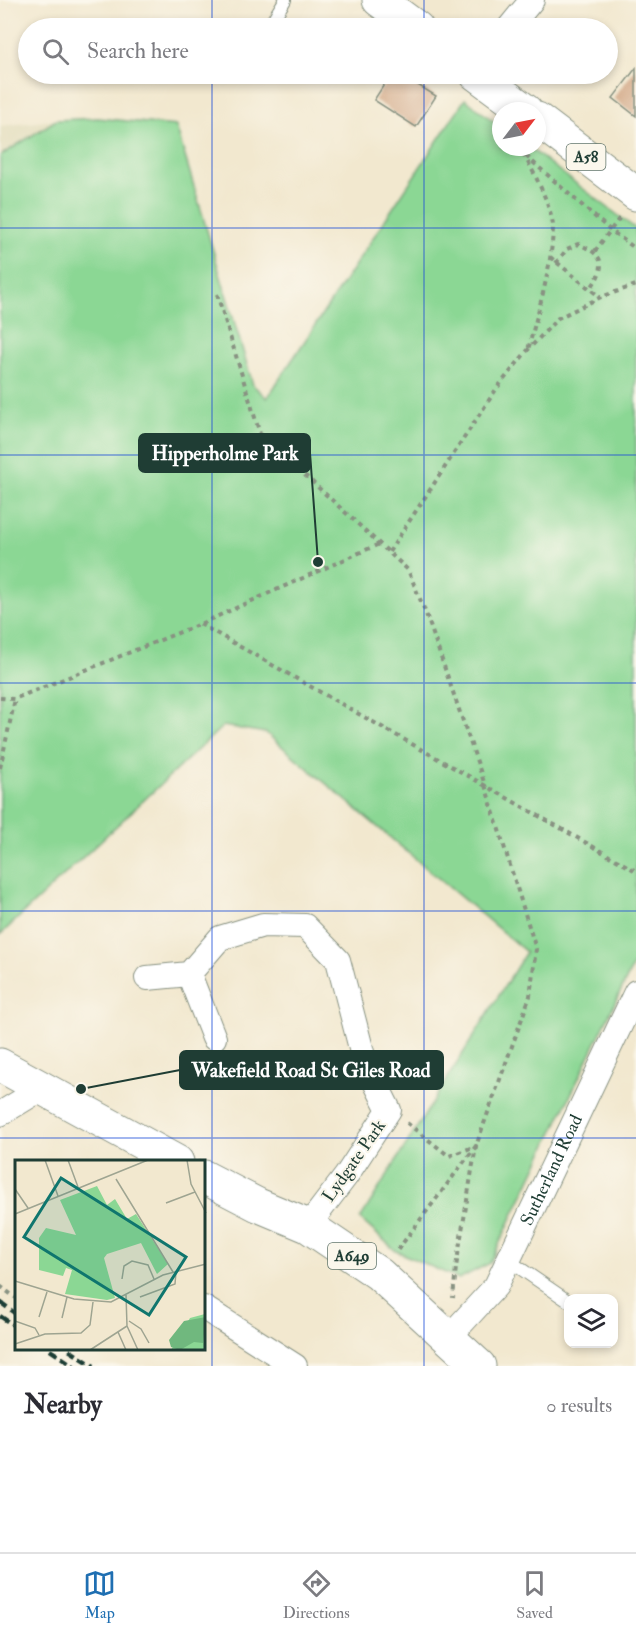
<!DOCTYPE html>
<html lang="en">
<head>
<meta charset="utf-8">
<style>
	:root { --surface:#fff; --page:#f7f7f7; --text:#2b2b33; --muted:#7c7c81; --line:#e1e1e2; --accent:#1f6fb2 }
	body { margin:0; font-family:"IM FELL Double Pica",serif; background:var(--page); color:var(--text) }
	.controls { position:absolute; right:18px; bottom:18px; display:grid; overflow:hidden; border-radius:12px; box-shadow:0 3px 9px #0003 }
	.controls button { width:54px; height:54px; display:grid; place-items:center; padding:0; border:0; border-bottom:2px solid var(--line); background:var(--surface); color:var(--text); font:30px sans-serif }
	.compass { position:absolute; left:492px; top:102px; width:54px; height:54px; border-radius:50%; background:var(--surface); box-shadow:0 3px 9px #0003; rotate:58deg }
	.list { margin:0; padding:0; list-style:none }
	h2 { display:flex; justify-content:space-between; align-items:center; height:78px; margin:0; padding:0 24px; font-size:26px }
	h2 small { font-size:20px; font-weight:400; color:var(--muted) }
	.icon { flex:none; width:33px; height:33px; fill:none; stroke:currentColor; stroke-width:2; stroke-linecap:round; stroke-linejoin:round }
	.map { position:relative; flex:none; width:636px; height:1366px; overflow:hidden }
	.search { position:absolute; background:var(--surface); box-shadow:0 3px 9px #0003; left:18px; right:18px; top:18px; height:66px; display:flex; align-items:center; gap:15px; box-sizing:border-box; padding:0 21px; border-radius:33px; color:var(--muted); font-size:22px }
	.sheet { height:186px; background:var(--surface) }
	nav { display:flex; justify-content:space-around; align-items:center; box-sizing:border-box; height:84px; border-top:2px solid var(--line); background:var(--surface); font-size:16px; color:var(--muted) }
	nav a { display:grid; justify-items:center; gap:3px }
	nav .on { color:var(--accent) }
	.map>svg:first-child { display:block }
	.built { fill:#e2dcba }
	.green { fill:#8bd794; stroke:#558a64; stroke-width:1.5 }
	.building { fill:#d1a683 }
	.lines { fill:none; stroke-linecap:round; stroke-linejoin:round }
	.service-casing { stroke:#889282; stroke-width:14 }
	.minor-casing { stroke:#889282; stroke-width:26 }
	.primary-casing { stroke:#889282; stroke-width:35 }
	.trunk-casing { stroke:#889282; stroke-width:35 }
	.path { stroke:#889282; stroke-width:4; stroke-dasharray:4.5 4.5; stroke-linecap:butt }
	.service { stroke:#fff; stroke-width:12 }
	.minor { stroke:#fff; stroke-width:24 }
	.primary { stroke:#fff; stroke-width:33 }
	.trunk { stroke:#fff; stroke-width:33 }
	.rail { stroke:#1f3d34; stroke-width:4.5; stroke-dasharray:9 4.5; stroke-linecap:butt }
	.grid { fill:none; stroke:#1d4ed8; stroke-width:1.5; stroke-opacity:0.55 }
	.labels { text-anchor:middle; dominant-baseline:central; stroke-width:4.5; stroke-linejoin:round; paint-order:stroke }
	.shield { fill:#fbf7ec; stroke:#61756b; stroke-width:1.5 }
	.shield-label { font-size:16px; font-weight:bold; fill:#1f3d34 }
	.street-label { font-size:18px; fill:#1f3d34; stroke:#fbf7ec }
	.inset-road { fill:none; stroke:#9ea491; stroke-width:1.5 }
	.view { fill:#0f766e; fill-opacity:0.15; stroke:#0f766e; stroke-width:3 }
	.inset-edge { fill:none; stroke:#1f3d34; stroke-width:3 }
	.leader { fill:none; stroke:#1f3d34; stroke-width:2 }
	.callout-dot { fill:#1f3d34; stroke:#fbf7ec; stroke-width:2 }
	.callout { fill:#1f3d34; stroke:#1f3d34; stroke-width:2 }
	.callout-label { font-size:20px; text-anchor:middle; font-weight:bold; fill:#fff }
</style>
</head>
<body>
<div class="map">
<svg width="636" height="1366" viewBox="0 0 636 1366">
	<rect width="100%" height="100%" fill="#fbf7ec"/>
	<filter id="ink" filterUnits="userSpaceOnUse"><feTurbulence type="fractalNoise" baseFrequency=".0167" numOctaves="2"/><feDisplacementMap in="SourceGraphic" scale="12" xChannelSelector="R" yChannelSelector="G"/><feConvolveMatrix kernelMatrix="1 2 1 2 8 2 1 2 1" color-interpolation-filters="sRGB"/></filter>
	<filter id="wash" filterUnits="userSpaceOnUse"><feTurbulence type="fractalNoise" baseFrequency=".008" numOctaves="4" result="noise"/><feDisplacementMap in="SourceGraphic" scale="24" xChannelSelector="R" yChannelSelector="G"/><feGaussianBlur stdDeviation="1.35" result="paint"/><feColorMatrix in="noise" values="0 0 0 0 0 0 0 0 0 0 0 0 0 0 0 0 0 1.4 0 .05"/><feComposite in="paint" operator="in"/></filter>
	<g filter="url(#wash)">
		<rect width="100%" height="100%" fill="#f2e8cf"/>
		<polygon class="built" points="56,120 0,156 0,126"/>
		<polygon class="green" points="465,99 501,127 501,147 528,147 636,229 636,959 490,1263 459,1279 396,1251 360,1219 526,952 266,733 223,726 0,935 0,156 56,120 98,118 176,126 253,385 267,398"/>
		<g id="blocks">
			<g class="building">
				<polygon points="636,68 636,116 613,98"/>
				<polygon points="391,74 400,74 436,96 416,127 374,100"/>
			</g>
		</g>
	</g>
	<g filter="url(#ink)">
		<use href="#blocks" fill-opacity="0" stroke="#889282" stroke-width="1.5"/>
		<g class="lines">
			<g class="service-casing">
				<g id="service">
					<polyline points="268,28 285,0"/>
					<polyline points="508,1260 568,1301"/>
				</g>
			</g>
			<g class="minor-casing">
				<g id="minor">
					<polyline points="509,28 532,0"/>
					<polyline points="189,974 214,1038"/>
					<polyline points="147,978 189,974 220,938 263,925 305,926 338,960 364,1060 389,1110 346,1176 308,1226"/>
					<polyline points="0,1114 41,1089"/>
					<polyline points="204,1308 295,1366"/>
					<path id="s1" d="M449 1337 496 1286 636 992"/>
				</g>
			</g>
			<g class="primary-casing">
				<g id="primary">
					<polyline points="0,1065 177,1162"/>
					<polyline points="204,1177 258,1205 308,1226 379,1274 479,1366"/>
				</g>
			</g>
			<g class="trunk-casing">
				<g id="trunk">
					<polyline points="379,0 417,28"/>
					<polyline points="476,74 526,111"/>
					<polyline points="537,119 636,194"/>
				</g>
			</g>
			<g class="path">
				<path d="M518 147C530 162 553 209 553 227 552 269 538 310 528 350"/>
				<polyline points="526,156 610,230 636,249"/>
				<polyline points="595,251 621,216"/>
				<polyline points="550,257 600,297"/>
				<path d="M556 263 567 249 578 244C605 255 607 266 590 289"/>
				<polyline points="217,294 260,434 408,570 425,611 485,785 536,949 530,996 476,1146 396,1252"/>
				<polyline points="389,552 497,388 527,351 558,318 601,297 636,285"/>
				<polyline points="200,624 636,871"/>
				<polyline points="0,698 14,699 200,624 379,544"/>
				<polyline points="0,768 15,699"/>
				<polyline points="407,1123 449,1156 476,1146 456,1267 453,1298"/>
				<polyline points="0,1286 16,1298"/>
			</g>
			<use href="#service" class="service"/>
			<use href="#minor" class="minor"/>
			<use href="#primary" class="primary"/>
			<use href="#trunk" class="trunk"/>
			<g class="rail">
				<polyline points="0,1302 16,1314"/>
				<polyline points="0,1316 16,1327"/>
				<polyline points="50,1350 74,1366"/>
				<polyline points="69,1350 94,1366"/>
			</g>
		</g>
	</g>
	<path class="grid" d="M212 0V28M424 0V28M212 74V1366M424 74V1366M0 228H636M0 455H636M0 683H636M0 911H636M0 1138H636"/>
	<g class="labels">
		<g class="shield">
			<rect x="566.5" y="144" width="39" height="26" rx="4.5"/>
			<rect x="328" y="1243" width="48" height="26" rx="4.5"/>
		</g>
		<g class="shield-label">
			<text x="586" y="157">A58</text>
			<text x="352" y="1256">A649</text>
		</g>
		<g class="street-label">
			<text transform="translate(354 1161) rotate(-55)">Lydgate Park</text>
			<text stroke="none"><textPath href="#s1" startOffset="198">Sutherland Road</textPath></text>
		</g>
	</g>
	<g transform="translate(15 1160)">
		<rect width="190" height="190" fill="#f2e8cf"/>
		<path d="M82 26 92 45 100 39 112 59 121 54 153 104 142 114 126 83 92 94 89 98 100 138 92 140 50 134 57 110 51 108 48 116 24 110V78L31 68 61 75 45 40ZM190 154V190H156L175 158Z" fill="#8bd794"/>
		<path d="M191 157 188 183 179 182 165 190 156 187 154 180 169 161Z" fill="#70b87e"/>
		<path class="inset-road" d="M30 0 43 36M53 0 63 27M172 0 176 24 191 53M101 19 158 112M0 29 13 48M151 43 180 32M0 54 133 0M107 119 109 106 117 101 133 105 139 119M0 121 59 139 96 142 148 115 191 104M125 137 160 124 161 112M24 157 32 132M47 158 52 137M0 161 20 168 24 175M114 161 126 169 134 183M112 166 123 190M103 172 111 190M0 184 30 174 66 173 75 165 78 142M75 190 112 166 111 135"/>
		<path class="view" d="M46 18 171 97 134 155 9 77Z"/>
		<rect width="190" height="190" class="inset-edge"/>
	</g>
	<path class="leader" d="M318 562L310 453M81 1089L180 1070"/>
	<g class="callout-dot">
		<circle cx="318" cy="562" r="6"/>
		<circle cx="81" cy="1089" r="6"/>
	</g>
	<g class="callout">
		<rect x="139" y="434" width="171" height="38" rx="6"/>
		<rect x="180" y="1051" width="263" height="38" rx="6"/>
	</g>
	<g class="callout-label">
		<text x="225" y="460">Hipperholme Park</text>
		<text x="311" y="1077">Wakefield Road St Giles Road</text>
	</g>
</svg>
<div class="controls">
<button><svg class="icon" aria-label="layers" viewBox="0 0 24 24"><path d="M12 4l9 5-9 5-9-5zM3 14l9 5 9-5"/></svg></button>
</div>
<svg class="compass" viewBox="-18 -18 36 36"><path d="M0-13l5 13h-10z" fill="#e53935"/><path d="M0 13l5-13h-10z" fill="#7c7c81"/></svg>
<div class="search"><svg class="icon" aria-label="search" viewBox="0 0 24 24"><circle cx="10" cy="10" r="6"/><path d="M15 15l6 6"/></svg>Search here</div>
</div>
<section class="sheet">
<h2>Nearby<small>0 results</small></h2>
<ul class="list">
</ul>
</section>
<nav>
<a class="on"><svg class="icon" aria-label="map" viewBox="0 0 24 24"><path d="M3 6l6-2 6 2 6-2v14l-6 2-6-2-6 2zM9 4v14M15 6v14"/></svg>Map</a>
<a><svg class="icon" aria-label="directions" viewBox="0 0 24 24"><path d="M12 3l9 9-9 9-9-9zM9 14v-3h6M13 9l2 2-2 2"/></svg>Directions</a>
<a><svg class="icon" aria-label="saved" viewBox="0 0 24 24"><path d="M7 4h10v16l-5-4-5 4z"/></svg>Saved</a>
</nav>
</body>
</html>
